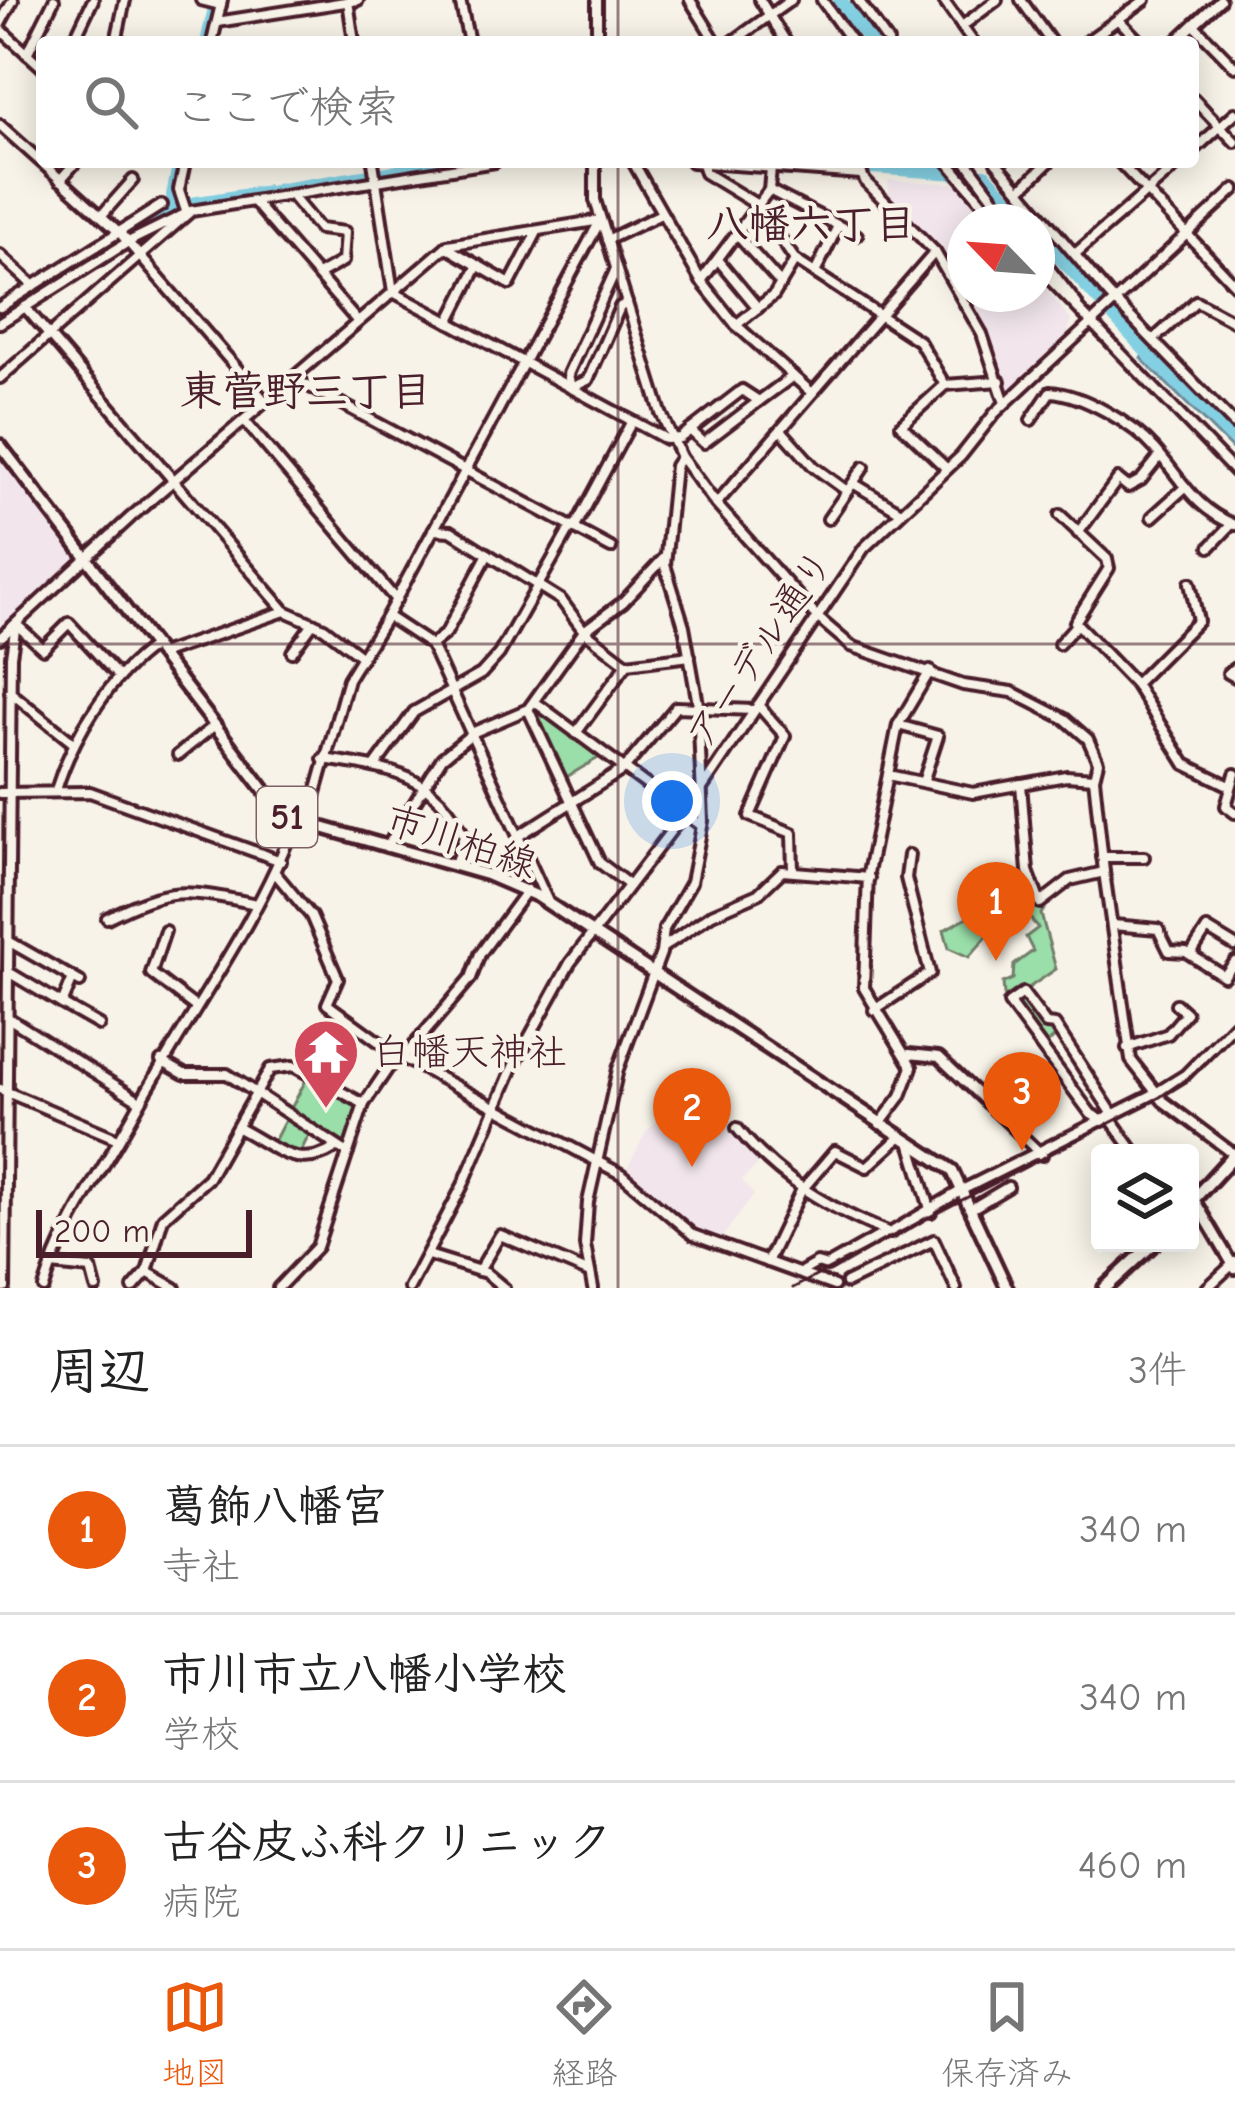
<!DOCTYPE html>
<html lang="ja">
<head>
<meta charset="utf-8">
<style>
	:root { --surface:#fff; --page:#f6f6f6; --text:#222; --muted:#767676; --line:#e0e0e0; --accent:#ea580c }
	body { margin:0; font-family:"Comic Neue","Klee One",sans-serif; background:var(--page); color:var(--text) }
	.controls { position:absolute; right:36px; bottom:36px; display:grid; overflow:hidden; border-radius:12px; box-shadow:0 6px 30px #0003 }
	.controls button { width:108px; height:108px; display:grid; place-items:center; padding:0; border:0; border-bottom:3px solid var(--line); background:var(--surface); color:var(--text); font:60px sans-serif }
	.compass { position:absolute; left:947px; top:204px; width:108px; height:108px; border-radius:50%; background:var(--surface); box-shadow:0 6px 30px #0003; rotate:295deg }
	.scale { position:absolute; left:36px; bottom:30px; width:216px; box-sizing:border-box; padding-left:12px; border:6px solid #4a1f2b; border-top:0; font-size:33px; line-height:42px; white-space:nowrap; color:#4a1f2b; -webkit-text-stroke:9px #f7f3e8; paint-order:stroke }
	.you { position:absolute; left:672px; top:801px; width:42px; height:42px; margin:-30px; border:9px solid #fff; border-radius:50%; background:#1a73e8; box-shadow:0 0 0 18px #1a73e833 }
	.badge { display:grid; place-items:center; width:78px; height:78px; border-radius:50%; background:var(--accent); color:#fff; font-size:39px; font-weight:700 }
	.pin { position:absolute; translate:-50% -99px; filter:drop-shadow(0 3px 6px #0008) }
	.pin::after { content:''; position:absolute; top:63px; width:42px; height:36px; background:inherit; clip-path:polygon(0 0,100% 0,50% 100%) }
	.list { margin:0; padding:0; list-style:none }
	h2 { display:flex; justify-content:space-between; align-items:center; height:156px; margin:0; padding:0 48px; font-size:51px }
	h2 small { font-size:39px; font-weight:400; color:var(--muted) }
	.list li { display:grid; grid-template-columns:78px 1fr auto; gap:36px; align-items:center; box-sizing:border-box; height:168px; padding:0 48px; border-top:3px solid var(--line) }
	.list b { display:block; font-size:45px; white-space:nowrap }
	.list p { margin:0; font-size:39px; white-space:nowrap; color:var(--muted) }
	.list em { font-size:39px; font-style:normal; color:var(--muted) }
	.icon { flex:none; width:66px; height:66px; fill:none; stroke:currentColor; stroke-width:2; stroke-linecap:round; stroke-linejoin:round }
	.map { position:relative; flex:none; width:1235px; height:1288px; overflow:hidden }
	.search { position:absolute; background:var(--surface); box-shadow:0 6px 30px #0003; left:36px; right:36px; top:36px; height:132px; display:flex; align-items:center; gap:30px; box-sizing:border-box; padding:0 42px; border-radius:12px; color:var(--muted); font-size:45px }
	.sheet { height:660px; background:var(--surface) }
	nav { display:flex; justify-content:space-around; align-items:center; box-sizing:border-box; height:168px; border-top:3px solid var(--line); background:var(--surface); font-size:33px; color:var(--muted) }
	nav a { display:grid; justify-items:center; gap:6px }
	nav .on { color:var(--accent) }
	.map>svg:first-child { display:block }
	.built { fill:#f2e6ec }
	.green { fill:#9adea9; stroke:#727e6a; stroke-width:3 }
	.water { fill:#84d0e3; stroke:#6d8999; stroke-width:3 }
	.lines { fill:none; stroke-linecap:round; stroke-linejoin:round }
	.river { stroke:#84d0e3; stroke-width:14 }
	.minor-casing { stroke:#4a1f2b; stroke-width:16 }
	.major-casing { stroke:#4a1f2b; stroke-width:18 }
	.highway-casing { stroke:#4a1f2b; stroke-width:20 }
	.minor { stroke:#f7f3e8; stroke-width:8 }
	.major { stroke:#f7f3e8; stroke-width:9 }
	.highway { stroke:#f7f3e8; stroke-width:10 }
	.rail { stroke:#4a1f2b; stroke-width:3 }
	.grid { fill:none; stroke:#4a1f2b; stroke-width:3; stroke-opacity:0.55 }
	.labels { text-anchor:middle; dominant-baseline:central; stroke-width:9; stroke-linejoin:round; paint-order:stroke }
	.shield { fill:#f7f3e8; stroke:#7e5f64; stroke-width:3 }
	.shield-label { font-size:36px; font-weight:bold; fill:#4a1f2b }
	.street-label { font-size:39px; fill:#4a1f2b; stroke:#f7f3e8 }
	.poi-label { font-size:39px; fill:#4a1f2b; stroke:#f7f3e8; text-anchor:start }
	.neighbourhood-label { font-size:42px; font-weight:bold; fill:#4a1f2b; stroke:#f7f3e8 }
</style>
</head>
<body>
<div class="map">
<svg width="1235" height="1288" viewBox="0 0 1235 1288">
	<rect width="100%" height="100%" fill="#f7f3e8"/>
	<filter id="ink" filterUnits="userSpaceOnUse"><feTurbulence type="fractalNoise" baseFrequency=".00833" numOctaves="2"/><feDisplacementMap in="SourceGraphic" scale="24" xChannelSelector="R" yChannelSelector="G"/><feConvolveMatrix kernelMatrix="1 2 1 2 8 2 1 2 1" color-interpolation-filters="sRGB"/></filter>
	<g filter="url(#ink)">
		<g class="built">
			<polygon points="888,180 958,184 990,222 965,222 965,294 1037,294 1037,278 1071,320 1067,338 1003,395 1002,374 950,262 890,199"/>
			<polygon points="0,454 77,555 0,630"/>
			<polygon points="688,1094 716,1102 761,1161 742,1180 754,1195 717,1244 691,1229 625,1172 647,1130"/>
		</g>
		<g class="green">
			<polygon points="537,710 600,755 600,757 563,779 534,716"/>
			<polygon points="1035,898 1039,906 1048,903 1041,914 1056,969 1021,993 1042,1022 1061,1031 1045,1046 1004,995 1003,983 1013,979 1014,965 1033,951 1026,937 1038,928 1029,917 999,923 969,957 949,948 944,930 969,916 976,919 1005,904"/>
			<polygon points="309,1074 364,1104 348,1153 310,1133 296,1161 272,1145"/>
		</g>
		<polygon class="water" points="1153,345 1235,428 1235,452 1141,358"/>
		<g class="lines">
			<g class="river">
				<polyline points="840,0 871,42"/>
				<polyline points="207,42 217,0"/>
				<polyline points="801,162 985,175 1029,222"/>
				<polyline points="179,206 173,195 180,162"/>
				<polyline points="1037,232 1159,365"/>
				<polyline points="0,317 179,206 458,162"/>
			</g>
			<g class="minor-casing">
				<g id="minor">
					<polyline points="201,0 221,5"/>
					<polyline points="460,0 469,42"/>
					<polyline points="690,0 716,42"/>
					<polyline points="760,0 786,42"/>
					<polyline points="822,0 852,42"/>
					<polyline points="858,0 888,42"/>
					<polyline points="943,0 973,42"/>
					<polyline points="1021,0 1051,42"/>
					<polyline points="348,1 354,42"/>
					<polyline points="1118,19 1140,42"/>
					<polyline points="217,22 358,0"/>
					<polyline points="0,24 13,0"/>
					<polyline points="1194,25 1235,67"/>
					<polyline points="962,26 997,0"/>
					<polyline points="0,29 42,67"/>
					<polyline points="73,42 93,0"/>
					<polyline points="116,42 125,0"/>
					<polyline points="212,42 222,0"/>
					<polyline points="597,42 597,0"/>
					<polyline points="732,42 791,0"/>
					<polyline points="1086,42 1145,0"/>
					<polyline points="1175,42 1220,0"/>
					<polyline points="27,54 54,0"/>
					<polyline points="1193,98 1235,142"/>
					<polyline points="0,125 120,233 265,401"/>
					<polyline points="1193,151 1235,113"/>
					<polyline points="185,162 179,190 186,211"/>
					<polyline points="373,162 393,292 666,439 680,438 742,390 759,401 793,376"/>
					<polyline points="595,162 595,200 661,413 681,457 716,504 817,617 851,646 963,685 1012,692 1065,719 1088,739 1098,762 1094,778 1104,872 1131,1060 1163,1101 1235,1155"/>
					<polyline points="633,162 701,281 736,325 812,393"/>
					<polyline points="692,162 861,174"/>
					<polyline points="857,162 865,181 935,252 982,334 1005,403"/>
					<polyline points="948,162 999,222"/>
					<polyline points="967,162 1012,222"/>
					<polyline points="996,162 1109,295 1235,425"/>
					<polyline points="1119,162 1235,285"/>
					<polyline points="702,163 705,173 759,206 795,260 919,341 945,385 1000,381"/>
					<polyline points="60,180 76,162"/>
					<polyline points="1021,189 1049,162"/>
					<polyline points="769,190 857,235"/>
					<polyline points="291,195 319,229 345,232 343,261 318,275"/>
					<polyline points="254,202 358,322"/>
					<polyline points="101,216 133,180"/>
					<polyline points="739,237 781,284"/>
					<polyline points="607,240 661,214"/>
					<polyline points="446,247 510,284 537,232"/>
					<polyline points="1037,253 1077,304"/>
					<polyline points="1075,254 1181,162"/>
					<polyline points="0,255 34,286"/>
					<polyline points="720,262 758,308"/>
					<polyline points="1037,266 1235,472"/>
					<polyline points="616,269 568,374 571,388 588,380 620,307 627,303"/>
					<polyline points="815,273 838,226"/>
					<polyline points="701,281 769,190 771,168"/>
					<polyline points="0,307 162,205"/>
					<polyline points="25,307 285,611 324,628 362,657"/>
					<polyline points="449,322 478,265"/>
					<polyline points="0,323 128,242 191,211"/>
					<polyline points="736,325 774,295 795,260"/>
					<polyline points="1153,340 1196,301 1235,322"/>
					<polyline points="0,378 191,211 495,162"/>
					<polyline points="295,379 611,548"/>
					<polyline points="945,385 901,425 947,469"/>
					<polyline points="244,420 396,600"/>
					<path d="M1031 420 1050 392C1083 394 1133 424 1155 449 1183 481 1194 508 1235 525"/>
					<polyline points="690,430 704,443 759,401"/>
					<polyline points="781,430 814,467 847,491"/>
					<polyline points="853,483 901,512"/>
					<polyline points="716,504 935,252"/>
					<polyline points="1060,515 1107,559 1109,568 1075,622 1135,684 1185,764 1228,785"/>
					<polyline points="1152,517 1182,490"/>
					<polyline points="828,519 864,467"/>
					<polyline points="574,529 632,421"/>
					<polyline points="433,530 451,531 561,600 584,631 627,664"/>
					<polyline points="1078,533 1118,479 1128,487 1141,480 1160,456"/>
					<polyline points="1210,547 1231,525"/>
					<polyline points="387,616 431,645 548,902"/>
					<polyline points="16,624 43,649 69,623 119,677"/>
					<polyline points="0,638 131,517 448,245 601,220"/>
					<polyline points="1059,644 1077,624"/>
					<polyline points="431,645 446,633 488,554"/>
					<polyline points="292,652 313,623"/>
					<polyline points="161,654 285,611"/>
					<polyline points="1235,668 1228,673 1235,677"/>
					<polyline points="1135,684 1198,621 1190,583"/>
					<polyline points="10,692 72,742"/>
					<polyline points="535,702 702,826"/>
					<polyline points="758,705 785,736 750,816 792,833 793,871"/>
					<polyline points="528,709 600,863 629,885"/>
					<polyline points="898,725 938,736 923,782"/>
					<polyline points="576,733 627,664 690,656"/>
					<polyline points="178,755 215,725"/>
					<path d="M323 759C385 768 436 773 464 836L455 866"/>
					<polyline points="375,766 414,712 481,674 499,654 571,527"/>
					<polyline points="1235,774 1226,806 1235,813"/>
					<polyline points="888,775 973,793 1066,776 1094,778"/>
					<polyline points="1021,784 1028,871 1040,903 1070,880 1104,872"/>
					<path d="M56 790C72 738 109 677 154 646"/>
					<polyline points="0,793 90,792 281,861"/>
					<polyline points="307,825 348,679 387,616 600,221"/>
					<polyline points="520,835 624,769 676,707 754,710"/>
					<polyline points="387,847 442,758 474,732 528,709 584,631 623,602 665,557"/>
					<polyline points="1102,857 1144,857"/>
					<polyline points="276,874 311,916 338,979 327,1004 397,1055 621,1174 693,1235 834,1286"/>
					<path d="M107 918C173 885 186 890 257 904"/>
					<polyline points="1113,925 1158,929 1169,951 1186,952 1224,976 1235,962"/>
					<polyline points="165,931 151,973 194,1006"/>
					<polyline points="10,942 80,982"/>
					<polyline points="662,948 712,914 758,894 782,871 869,878"/>
					<polyline points="1191,954 1207,929 1235,946"/>
					<polyline points="10,973 62,1004 73,978"/>
					<polyline points="62,1004 99,1025"/>
					<polyline points="874,1010 930,973 906,878 909,855"/>
					<polyline points="10,1019 140,1101"/>
					<polyline points="1127,1048 1168,1034 1186,1013 1176,1004"/>
					<polyline points="909,1054 939,1057 1042,1155"/>
					<polyline points="403,1058 471,978 480,954 527,890"/>
					<polyline points="161,1061 184,1074 227,1074 348,1153"/>
					<polyline points="0,1089 118,1139"/>
					<polyline points="1110,1118 1135,1153"/>
					<polyline points="1103,1121 1091,1114 1009,1003 1023,993 1046,1024 1055,1025 1114,1116"/>
					<polyline points="880,1124 901,1096 912,1067 864,988 868,873 898,725 930,671"/>
					<path d="M737 1128C778 1179 830 1209 890 1233L964 1189 1156 1093 1185 1075 1235 1024"/>
					<path d="M240 1129C275 1147 298 1172 335 1148"/>
					<polyline points="911,1145 931,1212"/>
					<polyline points="1194,1199 1235,1269"/>
					<polyline points="971,1209 1008,1187"/>
					<polyline points="428,1255 486,1273 504,1288"/>
					<polyline points="767,1262 801,1191 835,1151 867,1167 899,1138"/>
					<polyline points="51,1265 91,1269 96,1288"/>
					<polyline points="479,1271 500,1235 590,1273"/>
					<polyline points="803,1271 817,1263 827,1266 885,1233"/>
					<polyline points="147,1272 175,1288"/>
					<polyline points="846,1283 934,1240 956,1288"/>
					<polyline points="5,1288 11,656 16,624"/>
					<path d="M44 1288C63 1223 104 1169 136 1110 189 1014 257 924 295 822"/>
					<polyline points="133,1288 147,1272 163,1218 208,1178 270,1069 293,1066 364,1104"/>
					<polyline points="278,1288 317,1247 364,1104 397,1055"/>
					<polyline points="409,1288 463,1185 513,1067 570,963 693,802 864,548 961,456 995,413 1235,189"/>
					<polyline points="593,1288 585,1245 588,1202 618,1069 661,953 664,929 691,882 703,821 698,704 684,626 665,565 675,466 681,457"/>
					<polyline points="1207,1288 1235,1262"/>
				</g>
			</g>
			<g class="major-casing">
				<polyline id="major" points="0,445 285,817 488,875 537,896 952,1170 1007,1288"/>
			</g>
			<g class="highway-casing">
				<g id="highway">
					<polyline points="1190,1203 1235,1154"/>
					<polyline points="1105,1288 1154,1243"/>
				</g>
			</g>
			<use href="#minor" class="minor"/>
			<use href="#major" class="major"/>
			<use href="#highway" class="highway"/>
			<polyline class="rail" points="793,1288 1160,1097 1202,1068 1235,1034"/>
		</g>
	</g>
	<path class="grid" d="M618 0V42M618 162V1288M0 644H1235"/>
	<defs>
		<g id="temple-pin" transform="scale(3.45)"><path d="M0 17L-7.5 6A9.5 9.5 0 1 1 7.5 6Z" fill="#d1495b" stroke="#f7f3e8"/><path d="M0-6L5-2H3V0L6.5 2.5H4V6H1.5V3h-3V6H-4V2.5H-6.5L-3 0V-2H-5Z" fill="#fff"/></g>
	</defs>
	<g fill-rule="evenodd">
		<use href="#temple-pin" x="326" y="1052"/>
	</g>
	<g class="labels">
		<rect class="shield" x="257" y="787" width="60" height="60" rx="9"/>
		<g class="shield-label">
			<text x="287" y="817">51</text>
		</g>
		<g class="street-label">
			<text transform="translate(760 649) rotate(-56)">アーデル通り</text>
			<text transform="translate(461 842) rotate(18)">市川柏線</text>
		</g>
		<g class="poi-label">
			<text x="372" y="1052">白幡天神社</text>
		</g>
		<g class="neighbourhood-label">
			<text x="811" y="224">八幡六丁目</text>
			<text x="306" y="391">東菅野三丁目</text>
		</g>
	</g>
</svg>
<div class="controls">
<button><svg class="icon" aria-label="layers" viewBox="0 0 24 24"><path d="M12 4l9 5-9 5-9-5zM3 14l9 5 9-5"/></svg></button>
</div>
<svg class="compass" viewBox="-18 -18 36 36"><path d="M0-13l5 13h-10z" fill="#e53935"/><path d="M0 13l5-13h-10z" fill="#767676"/></svg>
<div class="scale">200 m</div>
<div class="you"></div>
<div class="pin badge" style="left:996px;top:961px">1</div>
<div class="pin badge" style="left:692px;top:1167px">2</div>
<div class="pin badge" style="left:1022px;top:1151px">3</div>
<div class="search"><svg class="icon" aria-label="search" viewBox="0 0 24 24"><circle cx="10" cy="10" r="6"/><path d="M15 15l6 6"/></svg>ここで検索</div>
</div>
<section class="sheet">
<h2>周辺<small>3件</small></h2>
<ul class="list">
<li><span class="badge">1</span><div><b>葛飾八幡宮</b><p>寺社</p></div><em>340 m</em></li>
<li><span class="badge">2</span><div><b>市川市立八幡小学校</b><p>学校</p></div><em>340 m</em></li>
<li><span class="badge">3</span><div><b>古谷皮ふ科クリニック</b><p>病院</p></div><em>460 m</em></li>
</ul>
</section>
<nav>
<a class="on"><svg class="icon" aria-label="map" viewBox="0 0 24 24"><path d="M3 6l6-2 6 2 6-2v14l-6 2-6-2-6 2zM9 4v14M15 6v14"/></svg>地図</a>
<a><svg class="icon" aria-label="directions" viewBox="0 0 24 24"><path d="M12 3l9 9-9 9-9-9zM9 14v-3h6M13 9l2 2-2 2"/></svg>経路</a>
<a><svg class="icon" aria-label="saved" viewBox="0 0 24 24"><path d="M7 4h10v16l-5-4-5 4z"/></svg>保存済み</a>
</nav>
</body>
</html>
